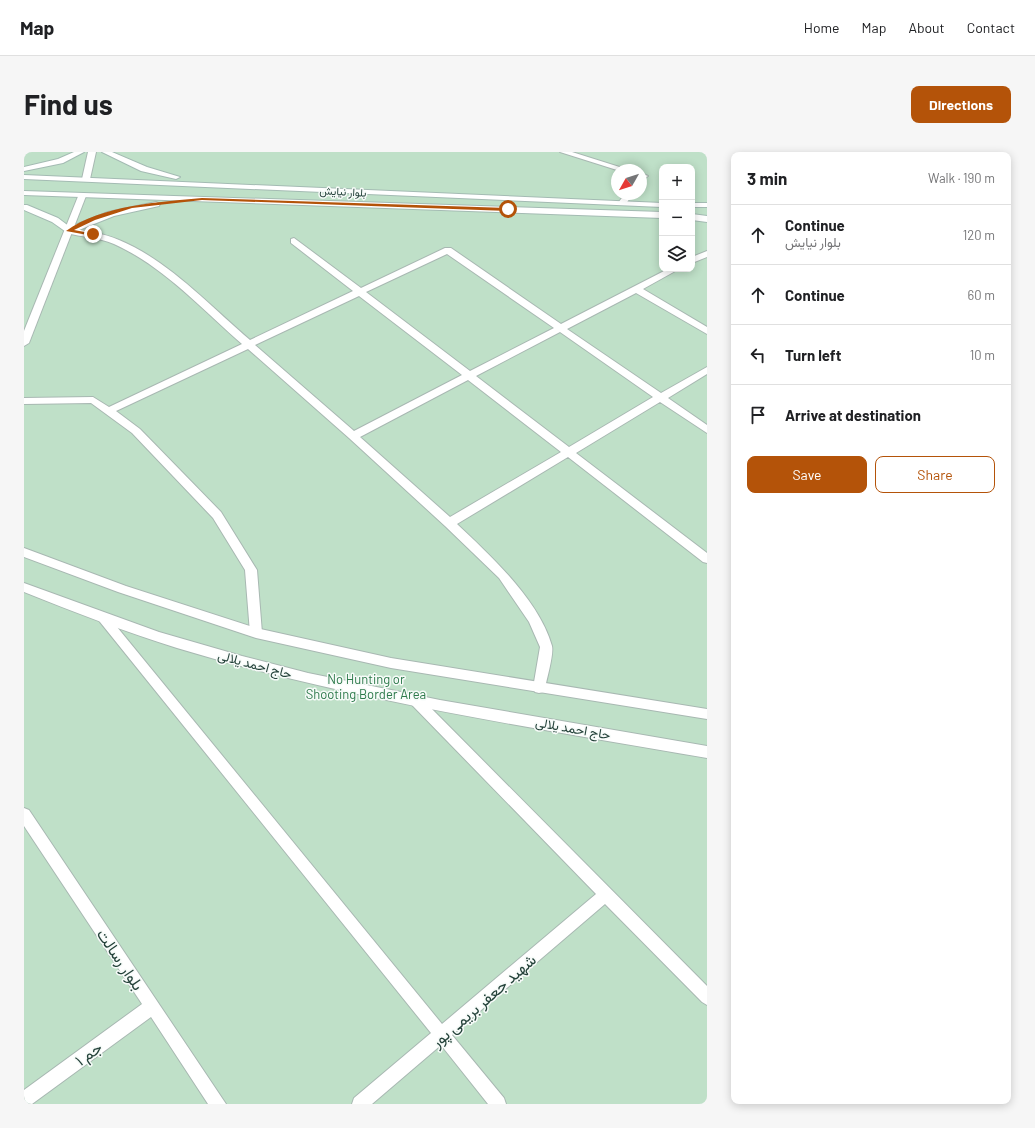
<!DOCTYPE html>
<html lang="en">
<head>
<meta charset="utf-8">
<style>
	:root { --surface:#fff; --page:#f6f6f6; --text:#202124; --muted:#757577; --line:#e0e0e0; --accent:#b45309 }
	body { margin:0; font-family:Barlow,Vazirmatn,sans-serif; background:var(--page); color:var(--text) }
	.controls { position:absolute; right:12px; top:12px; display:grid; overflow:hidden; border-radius:8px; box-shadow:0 2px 10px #0003 }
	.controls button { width:36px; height:36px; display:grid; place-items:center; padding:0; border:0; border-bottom:1px solid var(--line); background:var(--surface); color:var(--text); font:20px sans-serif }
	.compass { position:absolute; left:587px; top:12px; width:36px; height:36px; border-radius:50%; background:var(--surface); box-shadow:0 2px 10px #0003; rotate:231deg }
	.stop { position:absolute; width:12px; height:12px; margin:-9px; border:3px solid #b45309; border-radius:50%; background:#fff }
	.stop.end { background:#b45309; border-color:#fff; box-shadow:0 1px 4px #0008 }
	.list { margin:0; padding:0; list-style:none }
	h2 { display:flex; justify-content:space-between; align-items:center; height:52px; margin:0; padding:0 16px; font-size:17px }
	h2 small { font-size:13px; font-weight:400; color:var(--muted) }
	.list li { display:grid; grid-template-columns:26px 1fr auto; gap:12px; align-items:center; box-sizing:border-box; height:60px; padding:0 16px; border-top:1px solid var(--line) }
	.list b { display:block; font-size:15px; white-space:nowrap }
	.list p { margin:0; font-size:13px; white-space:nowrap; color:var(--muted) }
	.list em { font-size:13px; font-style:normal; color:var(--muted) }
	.actions { display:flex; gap:8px; padding:12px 16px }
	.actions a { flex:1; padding:9px 0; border:1px solid var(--accent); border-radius:8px; text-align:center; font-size:14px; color:var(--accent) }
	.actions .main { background:var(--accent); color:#fff }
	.icon { flex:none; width:22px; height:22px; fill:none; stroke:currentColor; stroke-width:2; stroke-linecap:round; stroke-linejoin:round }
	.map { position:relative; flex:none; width:683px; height:952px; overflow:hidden; border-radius:8px }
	header { display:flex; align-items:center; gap:24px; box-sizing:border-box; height:56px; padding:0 20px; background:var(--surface); border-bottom:1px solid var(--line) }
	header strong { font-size:19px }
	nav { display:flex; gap:22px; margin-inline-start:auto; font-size:14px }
	.intro { display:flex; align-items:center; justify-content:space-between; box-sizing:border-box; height:96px; padding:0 24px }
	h1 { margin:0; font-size:28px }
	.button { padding:10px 18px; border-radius:8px; background:var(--accent); color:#fff; font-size:14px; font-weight:700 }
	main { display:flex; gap:24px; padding:0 24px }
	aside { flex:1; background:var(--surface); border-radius:8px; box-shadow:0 2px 10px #0003 }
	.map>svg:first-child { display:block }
	.green { fill:#bfe0c8; fill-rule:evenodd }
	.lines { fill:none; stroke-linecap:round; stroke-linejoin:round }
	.minor-casing { stroke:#a8b8b2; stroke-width:2 }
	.tertiary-casing { stroke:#a8b8b2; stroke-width:2 }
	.secondary-casing { stroke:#a4bbb3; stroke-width:2 }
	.minor { fill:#fff; fill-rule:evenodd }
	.tertiary { fill:#fff; fill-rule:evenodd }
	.secondary { fill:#fff; fill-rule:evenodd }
	.route { fill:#b45309 }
	.labels { text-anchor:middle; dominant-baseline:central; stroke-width:3; stroke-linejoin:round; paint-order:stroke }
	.far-street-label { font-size:11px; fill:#24423a; stroke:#f7fbf9 }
	.street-label { font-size:13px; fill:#24423a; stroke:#f7fbf9 }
	.park-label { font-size:13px; fill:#2d7a4b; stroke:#f7fbf9 }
	.near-street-label { font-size:16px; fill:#24423a; stroke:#f7fbf9 }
</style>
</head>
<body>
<header>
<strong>Map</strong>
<nav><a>Home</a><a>Map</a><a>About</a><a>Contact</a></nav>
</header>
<div class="intro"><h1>Find us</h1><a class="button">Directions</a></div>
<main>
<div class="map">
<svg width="683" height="952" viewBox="0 0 683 952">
	<rect width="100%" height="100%" fill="#e6efeb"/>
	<path class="green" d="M0 0H683V952H0ZM638 15H668V117H638ZM593 18H617V42H593Z"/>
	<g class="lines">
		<g class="minor-casing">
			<g id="minor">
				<polygon points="536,0 548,0 605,18 593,18"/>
				<polygon points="617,21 624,24 617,29"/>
				<polygon points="601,42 609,42 601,53 595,53 594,51"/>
				<path d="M45 76C62 79 79 81 95 88 144 108 186 154 226 188L329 139 267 91V87L270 86 337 136 421 96H427L537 172 644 117H655L619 137 683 175V182L612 141 543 177 637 241 683 215V222L644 246 683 273V281L636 250 552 301 683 401V411L679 410 544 305 433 372C466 403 515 448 528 494 530 502 523 526 521 536L519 540 515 541 511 540 509 536 516 495 505 470 475 426 421 374 325 286 224 197 92 259 116 277 197 360 233 418 238 481 236 484H228L226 481 221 418 189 366 108 281 67 251 0 252V246L69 245 85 255 218 192C178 157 139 114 90 92 74 85 58 85 42 81L41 79ZM423 102 530 176 446 219 342 140ZM335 144 438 223 330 279 231 193ZM536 180 629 245 545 295 452 224ZM444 228 537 300 426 365 336 285Z"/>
				<polygon points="683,99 683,105 668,111 668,105"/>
				<polygon points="80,462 84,464 418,872 572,742 388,553 386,549 388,545 392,544 396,545 683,834 683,853 678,850 581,752 428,883 480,946 482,952 464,952 417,893 348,952 328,952 330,946 407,881 76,470 74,467 76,464"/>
				<polygon points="0,656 5,658 202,952 184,952 127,865 8,952 0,952 0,938 118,852 0,674"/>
			</g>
		</g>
		<g class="tertiary-casing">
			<g id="tertiary">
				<polygon points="64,0 72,0 66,27 62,29 58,27"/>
				<polygon points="55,42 62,44 5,191 0,194 0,179"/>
				<polygon points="0,396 102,434 232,476 367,506 683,557 683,567 367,516 232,486 94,440 0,405"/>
				<path d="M0 431 135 480 218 504 284 521 416 548 683 594V606C505 575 326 548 153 496 101 480 50 460 0 440Z"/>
			</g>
		</g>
		<g class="secondary-casing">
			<g id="secondary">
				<polygon points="50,0 60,0 39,11 0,19 0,15 34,7"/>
				<polygon points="78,0 88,0 123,15 156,25 152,27 117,19"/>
				<polygon points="0,23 638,51 638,55 0,27"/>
				<polygon points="0,39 638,60 638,66 0,43"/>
				<polygon points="132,50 136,52 135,54 90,64 45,82 28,70 0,58 0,53 3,53 34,66 46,75 84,60"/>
				<rect x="668" y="51" width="15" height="4"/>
				<polygon points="668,62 683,64 683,70 668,68"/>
			</g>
		</g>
		<use href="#minor" class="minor"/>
		<use href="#tertiary" class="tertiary"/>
		<use href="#secondary" class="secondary"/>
	</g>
	<path class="route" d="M178 46 484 56 486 57 484 59 178 48 108 56 71 68 50 78 71 82 69 84 42 79C77 53 136 50 178 46Z"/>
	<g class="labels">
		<g class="far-street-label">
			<text transform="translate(319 39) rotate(3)">بلوار نیایش</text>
		</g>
		<g class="street-label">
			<text transform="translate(231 512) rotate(15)">حاج احمد یلالی</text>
			<text transform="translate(549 576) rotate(10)">حاج احمد یلالی</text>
		</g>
		<g class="park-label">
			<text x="342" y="527">No Hunting or<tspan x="342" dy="15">Shooting Border Area</tspan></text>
		</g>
		<g class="near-street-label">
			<text transform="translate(97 807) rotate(56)">بلوار رسالت</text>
			<text transform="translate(459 848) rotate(-41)">شهید جعفر بریمی پور</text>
			<text transform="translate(64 901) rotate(-36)">جم ۱</text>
		</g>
	</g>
</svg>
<div class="controls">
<button>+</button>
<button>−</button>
<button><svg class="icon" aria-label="layers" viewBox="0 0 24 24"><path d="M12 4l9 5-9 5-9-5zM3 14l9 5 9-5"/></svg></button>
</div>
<svg class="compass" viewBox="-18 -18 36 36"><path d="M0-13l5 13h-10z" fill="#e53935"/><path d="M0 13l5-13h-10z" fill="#757577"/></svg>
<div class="stop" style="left:484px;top:57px"></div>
<div class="stop end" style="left:69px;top:82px"></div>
</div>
<aside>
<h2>3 min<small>Walk · 190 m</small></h2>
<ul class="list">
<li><svg class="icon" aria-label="ahead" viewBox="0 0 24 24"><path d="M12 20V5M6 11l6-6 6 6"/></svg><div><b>Continue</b><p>بلوار نیایش</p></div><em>120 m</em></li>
<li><svg class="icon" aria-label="ahead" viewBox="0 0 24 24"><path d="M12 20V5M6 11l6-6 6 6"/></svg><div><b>Continue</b></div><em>60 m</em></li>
<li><svg class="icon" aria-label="left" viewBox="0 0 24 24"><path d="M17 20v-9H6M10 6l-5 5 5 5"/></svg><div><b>Turn left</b></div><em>10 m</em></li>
<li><svg class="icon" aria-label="arrive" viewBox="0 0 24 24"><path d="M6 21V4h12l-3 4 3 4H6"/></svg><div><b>Arrive at destination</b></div></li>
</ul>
<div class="actions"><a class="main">Save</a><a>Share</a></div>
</aside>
</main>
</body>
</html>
